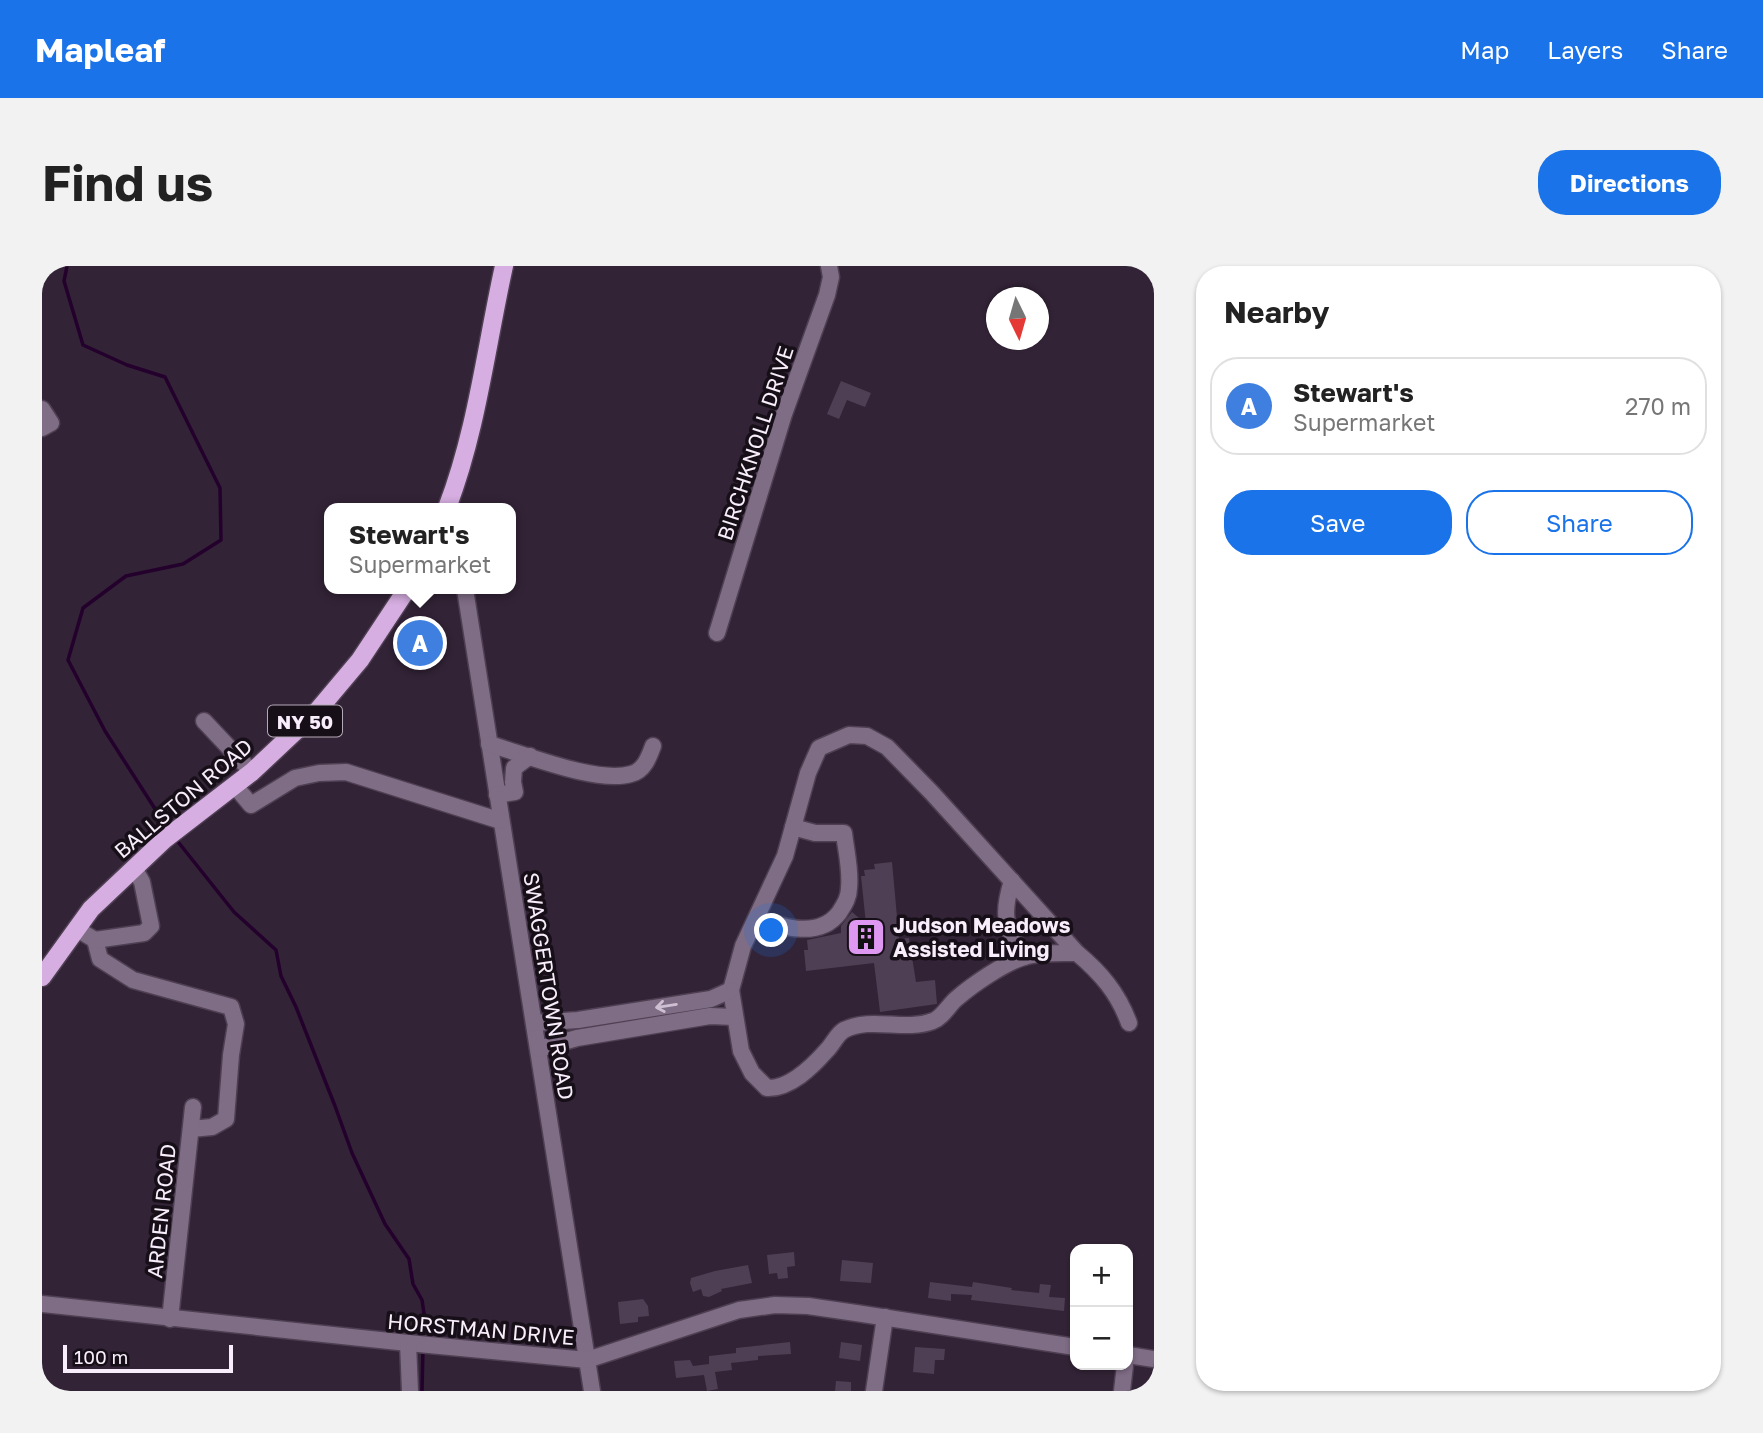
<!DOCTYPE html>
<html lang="en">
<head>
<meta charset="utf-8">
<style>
	:root { --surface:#fff; --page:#f2f2f2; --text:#222; --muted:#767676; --line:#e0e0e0; --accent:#1a73e8 }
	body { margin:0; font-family:"Golos Text",sans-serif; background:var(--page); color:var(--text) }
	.controls { position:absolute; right:21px; bottom:21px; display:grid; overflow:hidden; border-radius:14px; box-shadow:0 2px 5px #0004 }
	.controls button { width:63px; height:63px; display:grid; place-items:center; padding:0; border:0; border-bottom:2px solid var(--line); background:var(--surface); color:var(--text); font:35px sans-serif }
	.compass { position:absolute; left:944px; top:21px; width:63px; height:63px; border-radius:50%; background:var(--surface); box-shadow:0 2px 5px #0004; rotate:175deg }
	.scale { position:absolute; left:21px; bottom:18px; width:170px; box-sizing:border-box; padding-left:7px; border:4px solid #f8edfb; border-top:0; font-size:19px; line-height:24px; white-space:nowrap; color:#f8edfb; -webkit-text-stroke:5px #160f18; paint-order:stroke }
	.you { position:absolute; left:730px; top:665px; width:24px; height:24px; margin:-18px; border:5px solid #fff; border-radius:50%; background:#1a73e8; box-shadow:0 0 0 10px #1a73e833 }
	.badge { display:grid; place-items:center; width:46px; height:46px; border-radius:50%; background:var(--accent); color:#fff; font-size:23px; font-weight:700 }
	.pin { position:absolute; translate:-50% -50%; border:4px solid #fff; box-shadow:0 2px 7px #0006 }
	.popup { position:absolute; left:282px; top:237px; width:192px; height:91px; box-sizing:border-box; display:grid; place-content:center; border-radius:14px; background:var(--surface); filter:drop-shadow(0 2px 5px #0005); font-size:23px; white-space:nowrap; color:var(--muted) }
	.popup b { font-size:26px; color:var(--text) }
	.popup::after { content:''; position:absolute; left:50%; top:100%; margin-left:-14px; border:14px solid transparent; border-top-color:var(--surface) }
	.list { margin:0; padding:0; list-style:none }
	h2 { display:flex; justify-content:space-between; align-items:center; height:91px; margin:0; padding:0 28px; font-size:30px }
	h2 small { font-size:23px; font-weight:400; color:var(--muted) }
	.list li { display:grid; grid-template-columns:46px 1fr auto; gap:21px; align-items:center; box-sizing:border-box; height:98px; margin:0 14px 14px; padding:0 14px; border:2px solid var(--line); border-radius:28px }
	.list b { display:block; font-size:26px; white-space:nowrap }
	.list p { margin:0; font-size:23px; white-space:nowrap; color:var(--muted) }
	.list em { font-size:23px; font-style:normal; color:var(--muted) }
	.actions { display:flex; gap:14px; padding:21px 28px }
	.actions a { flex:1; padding:16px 0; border:2px solid var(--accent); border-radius:28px; text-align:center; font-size:24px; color:var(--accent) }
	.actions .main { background:var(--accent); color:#fff }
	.map { position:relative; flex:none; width:1112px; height:1125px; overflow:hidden; border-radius:28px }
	header { display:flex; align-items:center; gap:42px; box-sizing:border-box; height:98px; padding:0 35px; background:var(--accent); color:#fff }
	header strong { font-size:33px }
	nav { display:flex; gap:38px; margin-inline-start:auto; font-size:24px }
	.intro { display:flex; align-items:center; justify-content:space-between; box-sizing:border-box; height:168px; padding:0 42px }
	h1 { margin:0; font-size:49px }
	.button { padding:18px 32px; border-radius:28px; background:var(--accent); color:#fff; font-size:24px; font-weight:700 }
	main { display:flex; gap:42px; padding:0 42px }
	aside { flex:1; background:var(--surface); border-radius:28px; box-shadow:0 2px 5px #0004 }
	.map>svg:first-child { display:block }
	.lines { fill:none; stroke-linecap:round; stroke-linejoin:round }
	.stream { stroke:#24002d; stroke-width:3.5 }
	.building { fill:#4f3f54 }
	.minor-casing { stroke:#4e3f52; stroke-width:19 }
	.major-casing { stroke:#4e3f52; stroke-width:21 }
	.minor { stroke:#7f6c85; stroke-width:16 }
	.major { stroke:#d6aee1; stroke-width:18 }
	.oneway { stroke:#cec0d2 }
	.labels { text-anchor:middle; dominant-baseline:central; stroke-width:7; stroke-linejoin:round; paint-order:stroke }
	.shield { fill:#160f18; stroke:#b4aab7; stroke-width:2 }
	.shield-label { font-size:19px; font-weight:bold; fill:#f8edfb }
	.street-label { font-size:21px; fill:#f8edfb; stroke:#160f18 }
	.poi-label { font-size:21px; font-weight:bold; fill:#f8edfb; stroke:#160f18; text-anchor:start }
</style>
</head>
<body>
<header>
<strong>Mapleaf</strong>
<nav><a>Map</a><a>Layers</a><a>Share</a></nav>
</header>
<div class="intro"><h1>Find us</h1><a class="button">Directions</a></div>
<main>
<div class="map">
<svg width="1112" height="1125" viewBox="0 0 1112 1125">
	<rect width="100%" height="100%" fill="#322336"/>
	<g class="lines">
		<g class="stream">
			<polyline points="25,0 22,15 41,79 85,99 123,111 178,222 179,274 141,298 84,310 41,342 26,394 63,465 126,563"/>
			<polyline points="133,572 192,646 234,684 239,710 254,741 293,840 310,887 343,958 367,993 371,1018 380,1034 383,1054 381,1074"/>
			<polyline points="380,1125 381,1082"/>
		</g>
	</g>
	<g class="building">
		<polygon points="799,115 829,127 823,141 805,134 797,153 785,148"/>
		<polygon points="850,596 857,673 867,672 874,716 893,714 895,738 838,746 832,697 764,705 762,684 766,684 765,674 799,667 799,660 810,646 824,658 819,610 823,610 822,604 833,603 832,598"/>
		<polygon points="752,986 753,1000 745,1001 746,1012 736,1013 735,1007 727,1008 725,989"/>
		<polygon points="800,994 831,997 829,1017 798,1015"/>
		<polygon points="706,999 710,1017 679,1023 680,1025 667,1031 661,1030 659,1023 651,1026 648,1017 649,1012 673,1005"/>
		<polygon points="888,1016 930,1021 931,1016 970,1022 969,1024 997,1027 998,1018 1009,1019 1007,1031 1023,1032 1022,1045 929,1034 930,1029 909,1028 909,1035 886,1032"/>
		<polygon points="601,1033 606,1040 607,1050 596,1051 596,1056 578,1058 576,1036"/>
		<polygon points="748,1076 749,1088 716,1090 716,1094 689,1097 690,1104 673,1106 676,1123 665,1125 662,1109 634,1112 632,1095 648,1094 651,1100 667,1098 667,1090 694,1087 694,1082"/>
		<polygon points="799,1076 820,1079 818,1095 797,1092"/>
		<polygon points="873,1081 903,1083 902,1094 893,1094 892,1108 871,1106"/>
		<polygon points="794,1115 809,1116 809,1125 793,1125"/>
	</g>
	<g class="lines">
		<g class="minor-casing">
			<g id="minor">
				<polyline points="0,143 9,157 0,162"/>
				<polyline points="423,323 550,1125"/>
				<polyline points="675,367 742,148 785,29 789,11 787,0"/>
				<polyline points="162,455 210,506"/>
				<path d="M447 478C482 488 555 518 589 508 602 505 607 491 611 480"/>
				<polyline points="193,520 209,539 253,512 277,507 304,506 459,555"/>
				<polyline points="455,529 473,526 471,516 472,502 488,490"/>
				<path d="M970 615C959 650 963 659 982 691"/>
				<path d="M715 653C741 661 777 673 797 647 802 639 807 632 807 622 809 604 804 585 802 567H773L751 561"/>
				<polyline points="35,663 53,674 58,693 91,714 189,741 194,758 189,789 184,853 170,861 149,863"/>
				<polyline points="53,674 102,667 109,660 100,616 92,602"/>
				<path d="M1035 687 890 527 845 481 825 470 807 469 777 482 766 507 743 590 701 680 689 724 699 785 710 807 725 822C748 823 770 801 785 784 791 778 795 768 802 764 830 750 862 766 891 755 900 752 907 739 914 733 930 719 962 697 982 691 998 686 1018 687 1035 687 1059 707 1076 727 1087 757"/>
				<polyline points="492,757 536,754 669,733 689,724"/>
				<polyline points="497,783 535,772 668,750 692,751"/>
				<polyline points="0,1038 366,1077 545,1094 697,1044 733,1039 766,1040 814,1047 1033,1081"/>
				<polyline points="128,1053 151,841"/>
				<polyline points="366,1077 368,1125"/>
				<polyline points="1086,1089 1112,1093"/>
				<polyline points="832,1125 843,1051"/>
				<polyline points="1080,1125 1083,1099"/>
			</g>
		</g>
		<g class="major-casing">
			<g id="major">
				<path d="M405 242C435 164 444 81 462 0"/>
				<polyline points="0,711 49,643 123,573 210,506 276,444 318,394 365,323"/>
			</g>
		</g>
		<use href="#minor" class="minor"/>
		<use href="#major" class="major"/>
	</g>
	<defs><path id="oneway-shaft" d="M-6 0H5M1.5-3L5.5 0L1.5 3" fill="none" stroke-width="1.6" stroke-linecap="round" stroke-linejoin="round" transform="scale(1.75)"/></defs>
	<use class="oneway" href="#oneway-shaft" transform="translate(624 740) rotate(171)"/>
	<defs>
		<g id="building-square" transform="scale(2.0125)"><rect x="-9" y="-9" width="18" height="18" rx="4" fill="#de98f2" stroke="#160f18"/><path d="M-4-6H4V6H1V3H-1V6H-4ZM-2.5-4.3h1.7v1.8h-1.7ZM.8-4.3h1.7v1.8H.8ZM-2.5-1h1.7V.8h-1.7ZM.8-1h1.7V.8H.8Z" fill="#111"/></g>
	</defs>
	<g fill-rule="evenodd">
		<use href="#building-square" x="824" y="671"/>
	</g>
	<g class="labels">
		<rect class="shield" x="226" y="439.5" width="74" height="31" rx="5"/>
		<g class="shield-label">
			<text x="263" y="455">NY 50</text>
		</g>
		<g class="street-label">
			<text transform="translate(713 177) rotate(-72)">BIRCHKNOLL DRIVE</text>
			<text transform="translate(141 532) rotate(-40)">BALLSTON ROAD</text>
			<text transform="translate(507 720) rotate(81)">SWAGGERTOWN ROAD</text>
			<text transform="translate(119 945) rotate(-84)">ARDEN ROAD</text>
			<text transform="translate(439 1063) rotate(5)">HORSTMAN DRIVE</text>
		</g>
		<g class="poi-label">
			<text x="851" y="659">Judson Meadows<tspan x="851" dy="24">Assisted Living</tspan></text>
		</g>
	</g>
</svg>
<div class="controls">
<button>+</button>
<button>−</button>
</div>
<svg class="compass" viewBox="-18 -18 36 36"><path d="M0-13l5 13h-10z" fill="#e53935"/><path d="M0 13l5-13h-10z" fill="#767676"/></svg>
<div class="scale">100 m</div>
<div class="you"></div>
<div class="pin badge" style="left:378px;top:377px;background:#3f7fe0">A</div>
<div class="popup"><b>Stewart's</b>Supermarket</div>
</div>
<aside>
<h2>Nearby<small></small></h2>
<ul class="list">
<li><span class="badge" style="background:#3f7fe0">A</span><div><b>Stewart's</b><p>Supermarket</p></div><em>270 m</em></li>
</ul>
<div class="actions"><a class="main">Save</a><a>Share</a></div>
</aside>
</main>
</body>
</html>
